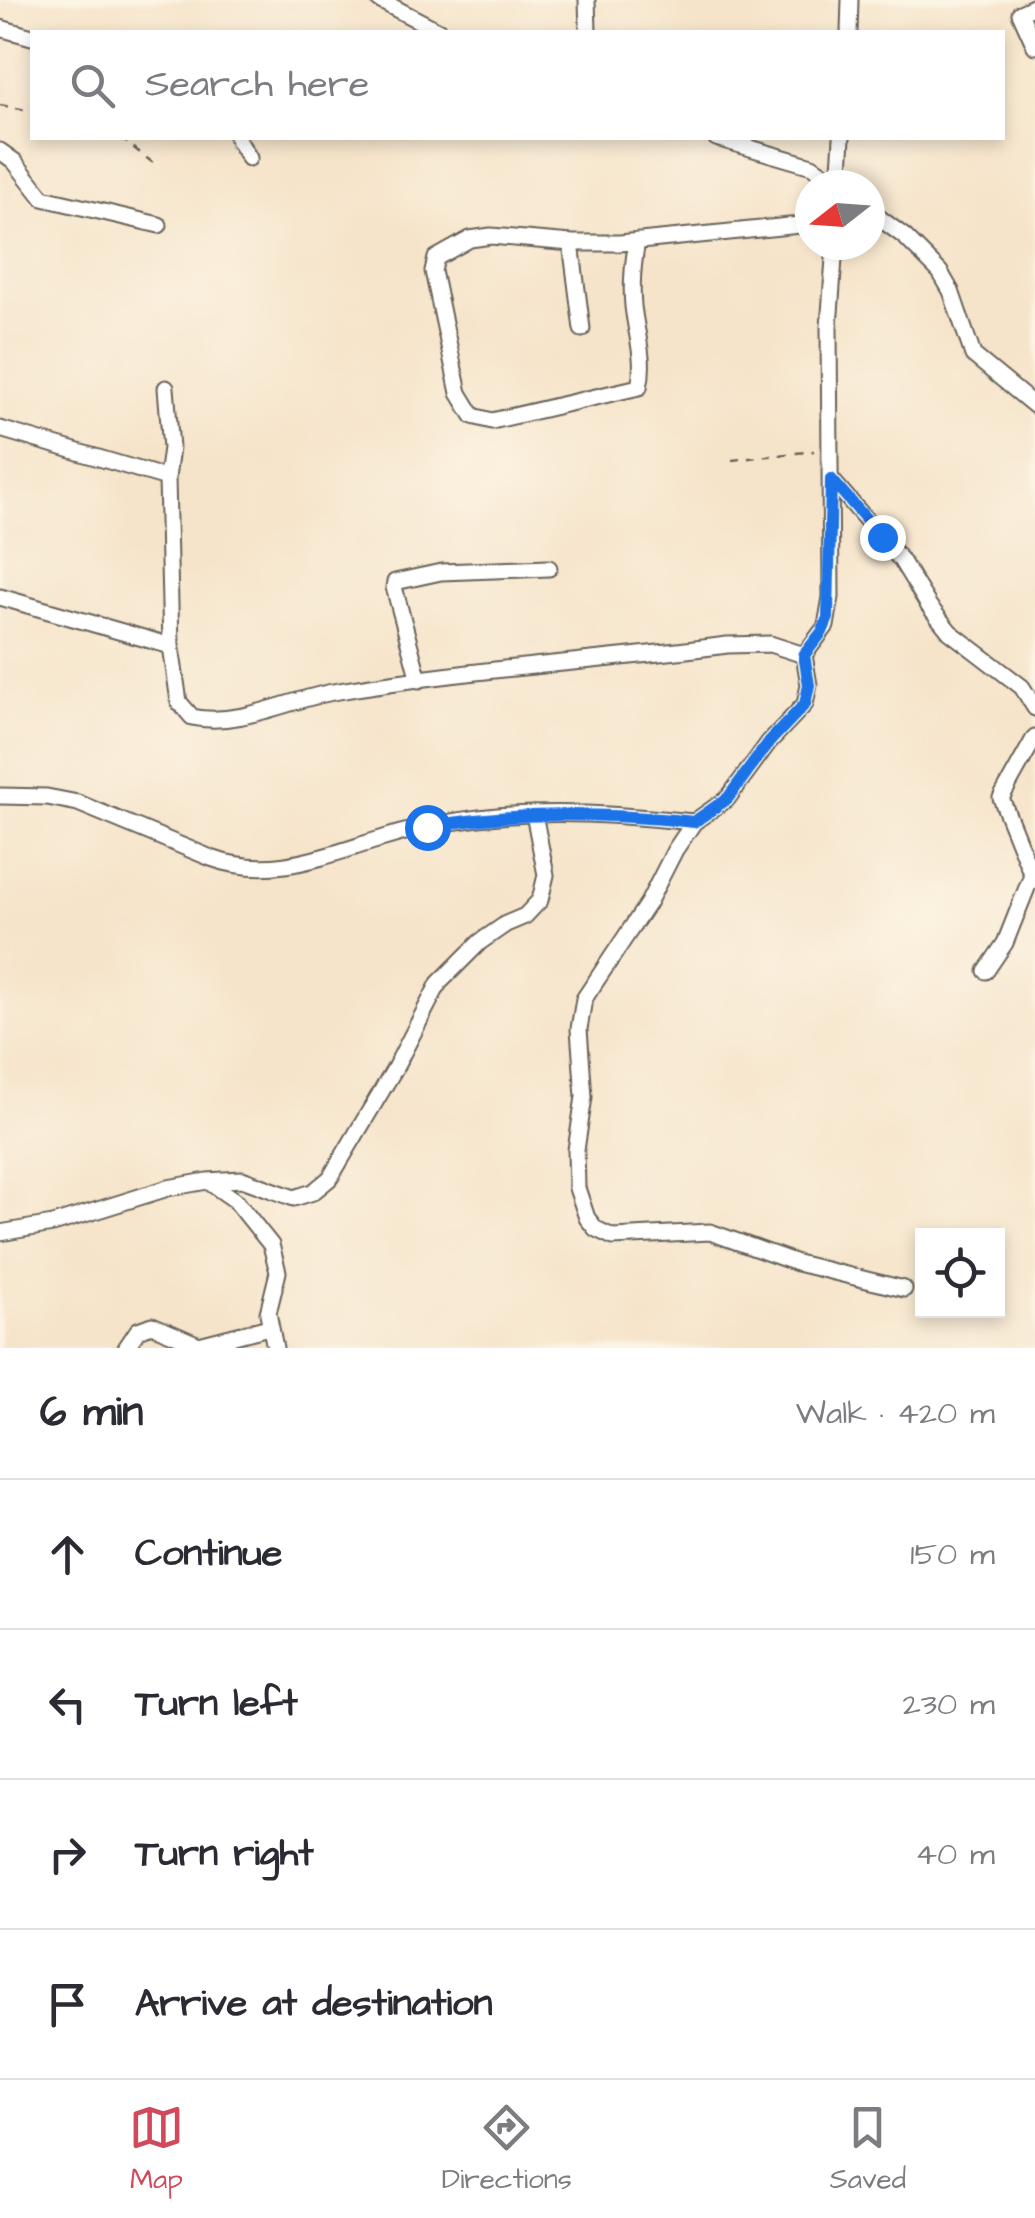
<!DOCTYPE html>
<html lang="en">
<head>
<meta charset="utf-8">
<style>
	:root { --surface:#fff; --page:#f7f7f7; --text:#2b2b33; --muted:#7c7c81; --line:#e1e1e2; --accent:#d1495b }
	body { margin:0; font-family:"Architects Daughter",sans-serif; background:var(--page); color:var(--text) }
	.controls { position:absolute; right:30px; bottom:30px; display:grid; overflow:hidden; border-radius:0px; box-shadow:0 5px 15px #0003 }
	.controls button { width:90px; height:90px; display:grid; place-items:center; padding:0; border:0; border-bottom:2px solid var(--line); background:var(--surface); color:var(--text); font:50px sans-serif }
	.compass { position:absolute; left:795px; top:170px; width:90px; height:90px; border-radius:50%; background:var(--surface); box-shadow:0 5px 15px #0003; rotate:253deg }
	.stop { position:absolute; width:30px; height:30px; margin:-22px; border:8px solid #1a73e8; border-radius:50%; background:#fff }
	.stop.end { background:#1a73e8; border-color:#fff; box-shadow:0 2px 10px #0008 }
	.list { margin:0; padding:0; list-style:none }
	h2 { display:flex; justify-content:space-between; align-items:center; height:130px; margin:0; padding:0 40px; font-size:42px }
	h2 small { font-size:32px; font-weight:400; color:var(--muted) }
	.list li { display:grid; grid-template-columns:65px 1fr auto; gap:30px; align-items:center; box-sizing:border-box; height:150px; padding:0 40px; border-top:2px solid var(--line) }
	.list b { display:block; font-size:38px; white-space:nowrap }
	.list em { font-size:32px; font-style:normal; color:var(--muted) }
	.icon { flex:none; width:55px; height:55px; fill:none; stroke:currentColor; stroke-width:2; stroke-linecap:round; stroke-linejoin:round }
	.map { position:relative; flex:none; width:1035px; height:1348px; overflow:hidden }
	.search { position:absolute; background:var(--surface); box-shadow:0 5px 15px #0003; left:30px; right:30px; top:30px; height:110px; display:flex; align-items:center; gap:25px; box-sizing:border-box; padding:0 35px; border-radius:0px; color:var(--muted); font-size:38px }
	.sheet { height:730px; background:var(--surface) }
	nav { display:flex; justify-content:space-around; align-items:center; box-sizing:border-box; height:140px; border-top:2px solid var(--line); background:var(--surface); font-size:28px; color:var(--muted) }
	nav a { display:grid; justify-items:center; gap:5px }
	nav .on { color:var(--accent) }
	.map>svg:first-child { display:block }
	.lines { fill:none; stroke-linecap:round; stroke-linejoin:round }
	.minor-casing { stroke:#686259; stroke-width:19 }
	.path { stroke:#686259; stroke-width:2.5; stroke-dasharray:8 8; stroke-linecap:butt }
	.minor { stroke:#fff; stroke-width:15 }
	.route { stroke:#1a73e8; stroke-width:12 }
</style>
</head>
<body>
<div class="map">
<svg width="1035" height="1348" viewBox="0 0 1035 1348">
	<rect width="100%" height="100%" fill="#fcf5e5"/>
	<filter id="ink" filterUnits="userSpaceOnUse"><feTurbulence type="fractalNoise" baseFrequency=".01" numOctaves="2"/><feDisplacementMap in="SourceGraphic" scale="20" xChannelSelector="R" yChannelSelector="G"/><feConvolveMatrix kernelMatrix="1 2 1 2 8 2 1 2 1" color-interpolation-filters="sRGB"/></filter>
	<filter id="wash" filterUnits="userSpaceOnUse"><feTurbulence type="fractalNoise" baseFrequency=".0048" numOctaves="4" result="noise"/><feDisplacementMap in="SourceGraphic" scale="40" xChannelSelector="R" yChannelSelector="G"/><feGaussianBlur stdDeviation="2.25" result="paint"/><feColorMatrix in="noise" values="0 0 0 0 0 0 0 0 0 0 0 0 0 0 0 0 0 1.4 0 .05"/><feComposite in="paint" operator="in"/></filter>
	<g filter="url(#wash)">
		<rect width="100%" height="100%" fill="#f6e4ca"/>
	</g>
	<g filter="url(#ink)">
		<g class="lines">
			<g class="minor-casing">
				<g id="minor">
					<polyline points="379,0 441,32"/>
					<polyline points="587,0 588,32"/>
					<polyline points="1035,6 1020,13 1035,46"/>
					<polyline points="0,28 32,37"/>
					<polyline points="849,32 850,0"/>
					<polyline points="237,138 249,158"/>
					<polyline points="716,138 812,166 840,185"/>
					<polyline points="0,151 14,161 43,198 159,225"/>
					<polyline points="839,185 842,138"/>
					<polyline points="870,211 905,237 940,272 951,291 973,355 1035,406"/>
					<path d="M637 241C633 263 631 285 633 306 636 334 646 360 639 387L492 421 473 416 459 393 433 271 436 258 470 239 491 236 571 243H620L810 224"/>
					<polyline points="571,243 582,329"/>
					<polyline points="835,245 829,327 831,597 826,626 804,655 809,685 805,704 769,742 728,798 694,822 675,850 648,903 584,999 579,1029 584,1097 576,1150 577,1188 587,1218 596,1229 613,1237 710,1232 797,1263 904,1289"/>
					<path d="M166 388 171 448 167 478 171 646 179 702 192 717C238 727 288 700 333 692 464 669 596 662 727 645L770 644 804 655"/>
					<polyline points="0,429 167,478"/>
					<polyline points="831,479 901,560 929,606 950,632 1022,687 1035,708"/>
					<polyline points="0,597 171,646"/>
					<polyline points="419,680 394,587 395,582 441,572 549,568"/>
					<path d="M0 796 47 797 78 803 211 858C268 879 319 858 374 841 408 830 444 822 479 818 551 809 622 815 694 822"/>
					<polyline points="986,971 1005,943 1032,875 1001,798 1035,737"/>
					<polyline points="209,1182 235,1200 271,1245 278,1272 268,1313 275,1348"/>
					<polyline points="0,1233 53,1224 168,1188 207,1181 242,1179 294,1198 313,1192 330,1178 394,1070 439,983 480,942 506,924 525,916 540,900 546,875 534,814"/>
					<polyline points="126,1348 138,1330 152,1325 199,1345 269,1327"/>
				</g>
			</g>
			<g class="path">
				<polyline points="0,105 32,111"/>
				<polyline points="121,138 157,166"/>
				<polyline points="732,460 814,451"/>
			</g>
			<use href="#minor" class="minor"/>
		</g>
	</g>
	<g class="lines" filter="url(#ink)">
		<path class="route" d="M427 827C517 811 603 813 694 822L728 798 769 742 805 704 809 685 804 655 822 632 828 618 831 479 882 537"/>
	</g>
</svg>
<div class="controls">
<button><svg class="icon" aria-label="locate" viewBox="0 0 24 24"><circle cx="12" cy="12" r="6"/><path d="M12 2v4M12 18v4M2 12h4M18 12h4"/></svg></button>
</div>
<svg class="compass" viewBox="-18 -18 36 36"><path d="M0-13l5 13h-10z" fill="#e53935"/><path d="M0 13l5-13h-10z" fill="#7c7c81"/></svg>
<div class="stop" style="left:427px;top:827px"></div>
<div class="stop end" style="left:882px;top:537px"></div>
<div class="search"><svg class="icon" aria-label="search" viewBox="0 0 24 24"><circle cx="10" cy="10" r="6"/><path d="M15 15l6 6"/></svg>Search here</div>
</div>
<section class="sheet">
<h2>6 min<small>Walk · 420 m</small></h2>
<ul class="list">
<li><svg class="icon" aria-label="ahead" viewBox="0 0 24 24"><path d="M12 20V5M6 11l6-6 6 6"/></svg><div><b>Continue</b></div><em>150 m</em></li>
<li><svg class="icon" aria-label="left" viewBox="0 0 24 24"><path d="M17 20v-9H6M10 6l-5 5 5 5"/></svg><div><b>Turn left</b></div><em>230 m</em></li>
<li><svg class="icon" aria-label="right" viewBox="0 0 24 24"><path d="M7 20v-9h11M14 6l5 5-5 5"/></svg><div><b>Turn right</b></div><em>40 m</em></li>
<li><svg class="icon" aria-label="arrive" viewBox="0 0 24 24"><path d="M6 21V4h12l-3 4 3 4H6"/></svg><div><b>Arrive at destination</b></div></li>
</ul>
</section>
<nav>
<a class="on"><svg class="icon" aria-label="map" viewBox="0 0 24 24"><path d="M3 6l6-2 6 2 6-2v14l-6 2-6-2-6 2zM9 4v14M15 6v14"/></svg>Map</a>
<a><svg class="icon" aria-label="directions" viewBox="0 0 24 24"><path d="M12 3l9 9-9 9-9-9zM9 14v-3h6M13 9l2 2-2 2"/></svg>Directions</a>
<a><svg class="icon" aria-label="saved" viewBox="0 0 24 24"><path d="M7 4h10v16l-5-4-5 4z"/></svg>Saved</a>
</nav>
</body>
</html>
